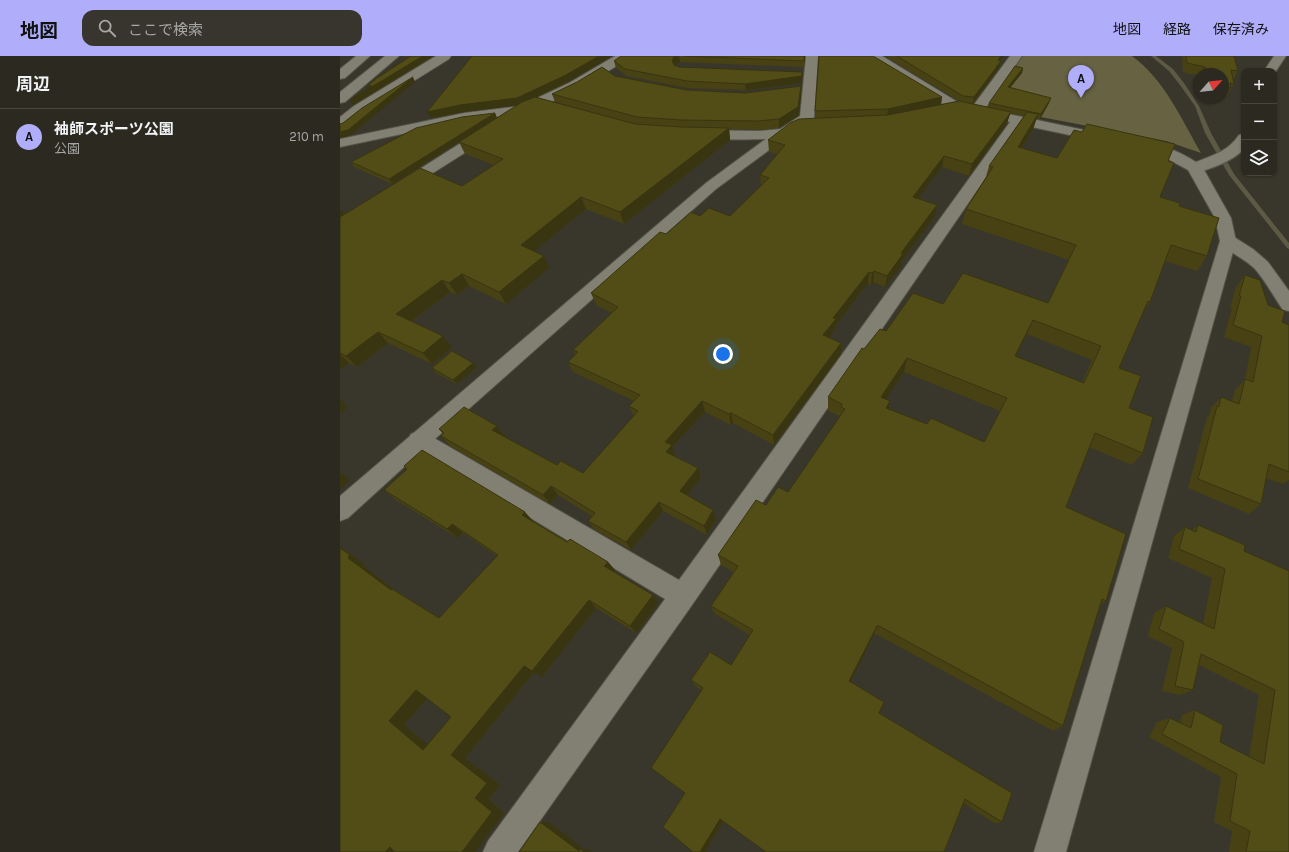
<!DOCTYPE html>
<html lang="ja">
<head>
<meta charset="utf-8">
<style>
	:root { --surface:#2b2920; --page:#37352d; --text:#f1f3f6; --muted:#a6a6a5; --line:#47453e; --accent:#b0aefa }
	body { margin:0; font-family:Karla,"Noto Sans JP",sans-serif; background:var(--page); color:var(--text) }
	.controls { position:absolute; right:12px; top:12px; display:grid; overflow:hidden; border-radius:8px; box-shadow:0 1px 3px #0004 }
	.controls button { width:36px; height:36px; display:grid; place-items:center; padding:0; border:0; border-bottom:1px solid var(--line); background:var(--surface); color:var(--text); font:20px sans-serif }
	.compass { position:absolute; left:853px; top:12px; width:36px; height:36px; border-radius:50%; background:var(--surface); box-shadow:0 1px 3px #0004; rotate:63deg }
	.you { position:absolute; left:383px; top:298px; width:14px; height:14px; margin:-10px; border:3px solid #fff; border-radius:50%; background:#1a73e8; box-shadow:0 0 0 6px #1a73e833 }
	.badge { display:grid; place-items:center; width:26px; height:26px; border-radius:50%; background:var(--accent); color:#111; font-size:13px; font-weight:700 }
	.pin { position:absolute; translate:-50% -33px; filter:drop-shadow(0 1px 2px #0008) }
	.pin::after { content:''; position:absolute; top:21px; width:14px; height:12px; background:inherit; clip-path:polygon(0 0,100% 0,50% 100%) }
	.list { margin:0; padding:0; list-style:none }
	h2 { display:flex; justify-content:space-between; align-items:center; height:52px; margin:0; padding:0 16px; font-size:17px }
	h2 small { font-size:13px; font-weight:400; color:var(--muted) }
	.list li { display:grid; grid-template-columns:26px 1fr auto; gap:12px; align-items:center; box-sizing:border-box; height:56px; padding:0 16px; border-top:1px solid var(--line) }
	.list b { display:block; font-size:15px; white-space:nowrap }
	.list p { margin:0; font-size:13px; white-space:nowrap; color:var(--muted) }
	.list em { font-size:13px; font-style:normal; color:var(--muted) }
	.icon { flex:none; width:22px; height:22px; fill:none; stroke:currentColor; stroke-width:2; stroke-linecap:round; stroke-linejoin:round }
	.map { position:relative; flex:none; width:949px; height:796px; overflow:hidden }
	header { display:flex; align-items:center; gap:24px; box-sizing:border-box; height:56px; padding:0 20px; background:var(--accent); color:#111 }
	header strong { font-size:19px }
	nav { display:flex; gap:22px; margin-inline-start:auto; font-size:14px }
	.search { width:280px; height:36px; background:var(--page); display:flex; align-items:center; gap:10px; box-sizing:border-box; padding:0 14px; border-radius:12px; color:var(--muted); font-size:15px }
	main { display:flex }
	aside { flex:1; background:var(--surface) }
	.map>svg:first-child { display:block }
	.green { fill:#666242 }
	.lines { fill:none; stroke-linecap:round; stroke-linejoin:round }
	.stream { fill:#5c5945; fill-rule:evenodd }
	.minor-casing { stroke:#545348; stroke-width:2 }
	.tertiary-casing { stroke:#545348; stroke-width:2 }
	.secondary-casing { stroke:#545348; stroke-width:2 }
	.minor { fill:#818072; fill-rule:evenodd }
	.tertiary { fill:#818072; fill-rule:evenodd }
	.secondary { fill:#818072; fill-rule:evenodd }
	.wall { fill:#474114; fill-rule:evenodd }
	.shaded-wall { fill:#393510 }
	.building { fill:#524c17; stroke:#393510; fill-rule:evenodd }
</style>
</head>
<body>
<header>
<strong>地図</strong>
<div class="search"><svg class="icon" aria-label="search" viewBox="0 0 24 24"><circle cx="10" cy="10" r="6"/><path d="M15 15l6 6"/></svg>ここで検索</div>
<nav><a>地図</a><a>経路</a><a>保存済み</a></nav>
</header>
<main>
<aside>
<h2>周辺<small></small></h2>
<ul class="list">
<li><span class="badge">A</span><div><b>袖師スポーツ公園</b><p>公園</p></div><em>210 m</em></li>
</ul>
</aside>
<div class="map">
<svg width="949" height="796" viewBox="0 0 949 796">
	<rect width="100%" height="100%" fill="#39372b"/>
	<path class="green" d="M683 0H792C824 23 842 64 861 97L826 85 648 51Z"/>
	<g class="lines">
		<polygon class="stream" points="811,0 816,0 833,13 844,27 859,50 871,77 894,118 949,187 949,193 947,192 889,119 865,77 855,50 840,29 829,15"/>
		<g class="minor-casing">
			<g id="minor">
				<polygon points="96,0 111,0 109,3 24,56 5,71 0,72 0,61 14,50"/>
				<polygon points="275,0 290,0 288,3 239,33 188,57 124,65 0,91 0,83 124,57 180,50 229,27"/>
				<path d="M466 0H478L474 62 472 65C464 70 456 77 448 80 436 85 367 84 354 81L352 78 354 75 359 74 419 75 440 73 460 60Z"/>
				<polygon points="527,0 542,0 621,48 633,50 670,0 682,0 645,53 763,78 768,79 770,82 768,85 763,86 682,69 352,549 178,796 143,796 148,785 325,543 71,390 68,384 71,378 79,375 87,378 339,524 670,66 612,54 529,3"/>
				<polygon points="934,0 946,0 934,18 934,15 924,15"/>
				<polygon points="148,72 153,73 155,76 153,79 66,134 61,136 56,134 53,131 56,128 143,73"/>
				<path d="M904 78V93C893 105 871 113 855 117L850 115 824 101 797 93 795 90 797 87C813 83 842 97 856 106 874 99 888 95 899 79Z"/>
				<path d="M888 180 894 181 913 193 928 206 949 235V255L943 254C934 241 926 226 916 214 906 203 887 196 880 185L882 181Z"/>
			</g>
		</g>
		<g class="tertiary-casing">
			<g id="tertiary">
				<polygon points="443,73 448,74 450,77 448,80 376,133 87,390 8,462 0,465 0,440 366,127 438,74"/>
				<polygon points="855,107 860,109 863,112 891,162 896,185 726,796 694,796 880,185 875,162 847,112 850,109"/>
			</g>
		</g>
		<g class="secondary-casing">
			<g id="secondary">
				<polygon points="16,0 30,0 5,22 0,23 0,13"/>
				<polygon points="45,0 59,0 5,46 0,47 0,36"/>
			</g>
		</g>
		<use href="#minor" class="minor"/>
		<use href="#tertiary" class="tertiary"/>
		<use href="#secondary" class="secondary"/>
	</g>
	<g class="wall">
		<polygon points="63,0 93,0 13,49 30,31 28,29 34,25 34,24 69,1"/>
		<polygon points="281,0 465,0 464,11 340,6 334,9 339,11 462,22 462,27 406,34 348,32 287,20 276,12 274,5"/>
		<path d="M545 0H664L661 5 659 12 633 48 648 51 649 47 683 12 682 17 670 31 709 47 700 63 697 62 693 73 682 92 717 102 828 105 820 141 839 150 867 200 857 215 825 205 810 246 801 260 779 312 789 352 803 397 792 409 749 391 726 451 766 545 760 549 723 670 713 675 536 578H534L510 626 539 657 662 766 654 767 623 747 384 765 365 796H353L345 737 362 634 356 631 351 624 391 609 410 579 375 558 371 550 394 516 381 509 378 499 426 449 448 436 500 360 488 355V341L524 293 546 275 603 248 708 247 729 204 622 168 626 153 646 121 649 110 684 60 670 57 667 67 629 120 602 111 578 142 597 149 595 160 562 205 561 210 545 231 533 226 531 229 528 227 496 269 495 274 489 282 501 287V298L434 389 393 367 391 369 365 356 332 391 335 399 334 400 358 412 361 422 347 439 373 454 376 463 367 479 323 455 291 494 254 473 248 465 252 460 218 439 210 448 110 390 101 380 103 378 99 373 157 370 165 380 164 381 217 409 243 417 294 360 289 350 294 345 233 316 228 306 235 298 233 294 272 257 256 249 251 237 326 178 360 160H390L421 130 420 119 437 98 429 96 428 84 475 62V55L602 41 601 48 559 57 619 45ZM687 278 752 304 742 327 676 300ZM564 316 660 355 644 386 587 368 549 353 550 345 546 343Z"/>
		<polygon points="842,0 894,0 898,15 893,24 894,28 886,41 883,40 883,18 859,18 859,20 843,16"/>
		<polygon points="275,20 347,34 405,37 461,38 459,59 439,72 419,74 389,73 390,84 284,168 246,153 193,195 209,212 166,248 129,230 117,239 110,236 72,265 112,291 92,308 48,287 17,311 9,307 0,314 0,153 4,158 1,160 122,130 154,109 125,98 119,86 52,128 14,111 11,106 155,57 157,62 178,49 124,56 91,62 228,26 196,41 296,69 215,46 212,38"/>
		<polygon points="905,219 942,266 949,269 949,424 943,428 926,422 921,448 909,458 848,432 867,361 870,358 871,352 881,341 892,345 895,334 905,323 911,291 884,281 892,252 890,251 896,231"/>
		<polygon points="137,311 117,328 96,317 92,312"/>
		<path d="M44 434 193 465 227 486 268 506 275 514 274 516 318 547 296 577 256 552 202 621 194 616 125 702 160 729 148 743 164 757 135 796H0V491L25 508 23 510 53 533 100 562 157 500 123 477 118 482 56 444ZM87 643 111 661 88 689 64 669Z"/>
		<polygon points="858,469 904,495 949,515 949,796 889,796 892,775 874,766 881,721 809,681 817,666 830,662 840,667 842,659 855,654 880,686 909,701 919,639 859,609 853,634 840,639 822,635 832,592 808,580 814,557 826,550 863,568 872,522 828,502 834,480 845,471 852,474"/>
	</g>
	<g class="shaded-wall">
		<polygon points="83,0 93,0 13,49 10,44"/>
		<polygon points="259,0 272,0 228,26 180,49 124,56 91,62 87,56"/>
		<polygon points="339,0 340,6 336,8 333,11 332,4 334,1"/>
		<polygon points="464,0 465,0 464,11"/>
		<polygon points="661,0 664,0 656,11 658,4"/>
		<polygon points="661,5 659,12 632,48 634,41"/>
		<polygon points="683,12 682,17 667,36 668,31"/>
		<polygon points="462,16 462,27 406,34 405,28"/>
		<polygon points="73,21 75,26 11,79 0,82 0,76"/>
		<polygon points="461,30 461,38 459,59 439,72 439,63"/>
		<polygon points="602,41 601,48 547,60 548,53"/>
		<polygon points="711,42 709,47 700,63 701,58"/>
		<polygon points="671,56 667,67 629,120 632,108"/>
		<polygon points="155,57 157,62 52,128 49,123"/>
		<polygon points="698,58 693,73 673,106 678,91"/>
		<polygon points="389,72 390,84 284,168 280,156"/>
		<polygon points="604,100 602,111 571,152 573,141"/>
		<polygon points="241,141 246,153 187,201 181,189"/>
		<polygon points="597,149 595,160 562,205 561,210 545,231 547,220 561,197"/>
		<polygon points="0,153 4,158 0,161"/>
		<polygon points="204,200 209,212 166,248 159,236"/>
		<polygon points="534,215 533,226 531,229 532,217"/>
		<polygon points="529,216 528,227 496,269 495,274 483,290 483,279 493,262"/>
		<polygon points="122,218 129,230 117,239 109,227"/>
		<polygon points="102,224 110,236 66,269 56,258"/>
		<polygon points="693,264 687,278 669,314 675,300"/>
		<polygon points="38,276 48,287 17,311 6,300"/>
		<polygon points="103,280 112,291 92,308 83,297"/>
		<polygon points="501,287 501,298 434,389 433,379"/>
		<polygon points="0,298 9,307 0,314"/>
		<polygon points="567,302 564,316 539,354 541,341"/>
		<polygon points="133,307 137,311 117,328 113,324"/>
		<polygon points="0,343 8,351 0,357"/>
		<polygon points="362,345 365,356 332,391 335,399 330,406 326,396 325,386"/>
		<polygon points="550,345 548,358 546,352"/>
		<polygon points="391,357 393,367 391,369 389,358"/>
		<polygon points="157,370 165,380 160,384 152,374"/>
		<polygon points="358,412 361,422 343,444 340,435"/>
		<polygon points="0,416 10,424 0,433"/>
		<polygon points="211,430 218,439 210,448 203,439"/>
		<polygon points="319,446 323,455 291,494 286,486"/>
		<polygon points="373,454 376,463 367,479 364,470"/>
		<polygon points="185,456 194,466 182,459"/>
		<polygon points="112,468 123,477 118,482 107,473"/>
		<polygon points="0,491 25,508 23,510 65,542 51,534 8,502 0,492"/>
		<polygon points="268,506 275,514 271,519 264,510"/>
		<polygon points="313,539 318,547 296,577 290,570"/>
		<polygon points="249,544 256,552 202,621 194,616 125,702 160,729 148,743 164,757 135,796 122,796 135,742 111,699 184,610"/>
		<polygon points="537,570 534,578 508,631 509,625"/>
		<polygon points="76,634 90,639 64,669 98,697 83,694 49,665"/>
		<polygon points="380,763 385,763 365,796 360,796"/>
		<polygon points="200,766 209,766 244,793 248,793 252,796 244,796 239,795"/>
		<polygon points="50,791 62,796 45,796"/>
	</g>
	<g class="building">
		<polygon points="71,0 83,0 10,44 32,30 28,29 35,24 34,24"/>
		<polygon points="132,0 259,0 226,19 177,42 120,49 87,56"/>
		<polygon points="281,0 338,0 334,1 332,4 334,9 339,11 462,16 462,20 405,28 347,25 285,13 274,5"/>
		<polygon points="345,0 464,0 464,5"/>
		<polygon points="479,0 533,0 602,41 548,53 475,55"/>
		<polygon points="557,0 661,0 658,4 661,5 634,41 623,40"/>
		<polygon points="846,0 894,0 898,15 891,14 894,28 890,27 891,32 883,31 883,18 865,18 865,11 847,7"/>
		<polygon points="675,10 683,12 668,31 711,42 701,58 649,47"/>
		<polygon points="262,11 275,20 347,34 405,37 461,30 458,51 439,63 418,65 342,64 297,61 212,38 237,26"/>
		<polygon points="73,21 8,74 0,76 0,68 3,67 22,52"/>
		<polygon points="195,41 295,68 341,71 389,72 280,156 241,141 181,189 204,200 159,236 122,218 109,227 102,224 56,258 103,280 83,297 38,276 6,300 0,297 0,161 80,112 122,130 163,103 119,86 182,46"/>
		<polygon points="619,45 671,56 632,108 604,100 573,141 597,149 561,197 563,198 547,220 534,215 532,217 529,216 493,262 496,263 483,279 501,287 433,379 391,357 389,358 362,345 325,386 332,389 326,396 358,412 340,435 373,454 364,470 319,446 286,486 248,465 255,457 211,430 203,439 101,380 104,377 99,373 124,351 157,370 152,374 217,409 221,405 243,417 298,355 289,350 300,339 228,306 238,296 233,294 278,251 251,237 320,176 326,178 351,156 360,160 369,152 390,160 429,122 420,119 445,89 428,84 450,67 459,63 548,59"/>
		<path d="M687 56 698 58 678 91 717 102 734 74 742 76 747 68 835 88 828 105 834 107 820 141 840 147 839 150 879 162 867 200 831 189 810 246 808 245 779 312 801 320 789 352 813 361 803 397 755 377 726 451 786 478 766 545 762 543 723 670 539 570H537L509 625 544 646 539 657 672 737 662 766 625 743 604 796H426L380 763 360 796H353L323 771 345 737 311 712 363 632 351 624 370 596 391 609 413 574 371 550 398 510 378 499 416 444 426 449 438 431 448 436 505 353 501 351 502 348 488 341 522 292 524 293 540 273 546 275 573 237 603 248 623 217 708 247 736 189 626 153 653 111 649 110ZM693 264 761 290 744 327 675 300ZM567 302 667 342 644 386 591 362 587 368 546 352 550 345 541 341Z"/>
		<polygon points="155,57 49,123 11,106 76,72 122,61"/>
		<polygon points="905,219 920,224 928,249 945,255 942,266 949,269 949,416 929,408 921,448 858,423 877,350 879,351 881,341 899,348 905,323 913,326 922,280 893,269 901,240 899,240"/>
		<polygon points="112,295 133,307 113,324 92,312"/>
		<path d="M82 394 185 456 182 459 227 486 230 483 268 506 264 510 313 539 290 570 249 544 192 615 184 610 111 699 147 727 135 742 152 756 122 796H55L50 791 45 796H0V492L10 499 8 502 51 534 52 533 99 562 158 499 112 468 107 473 44 434 67 413 64 410ZM76 634 111 661 83 694 49 665Z"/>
		<polygon points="858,469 905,489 904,495 949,515 949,796 906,796 910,775 890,765 897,718 822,678 830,662 851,672 855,654 883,669 880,686 924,708 935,634 861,598 853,634 835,630 844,586 819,573 826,550 874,573 885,513 839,493 845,471 856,476"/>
		<polygon points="200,766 239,795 241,793 244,796 179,796"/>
	</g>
</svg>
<div class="controls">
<button>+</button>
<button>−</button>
<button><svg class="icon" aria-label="layers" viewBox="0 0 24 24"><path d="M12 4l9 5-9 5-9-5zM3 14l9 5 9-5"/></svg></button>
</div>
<svg class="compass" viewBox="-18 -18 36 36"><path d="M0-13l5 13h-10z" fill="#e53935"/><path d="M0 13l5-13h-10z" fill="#a6a6a5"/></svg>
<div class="you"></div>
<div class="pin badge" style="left:741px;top:42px">A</div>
</div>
</main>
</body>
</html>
